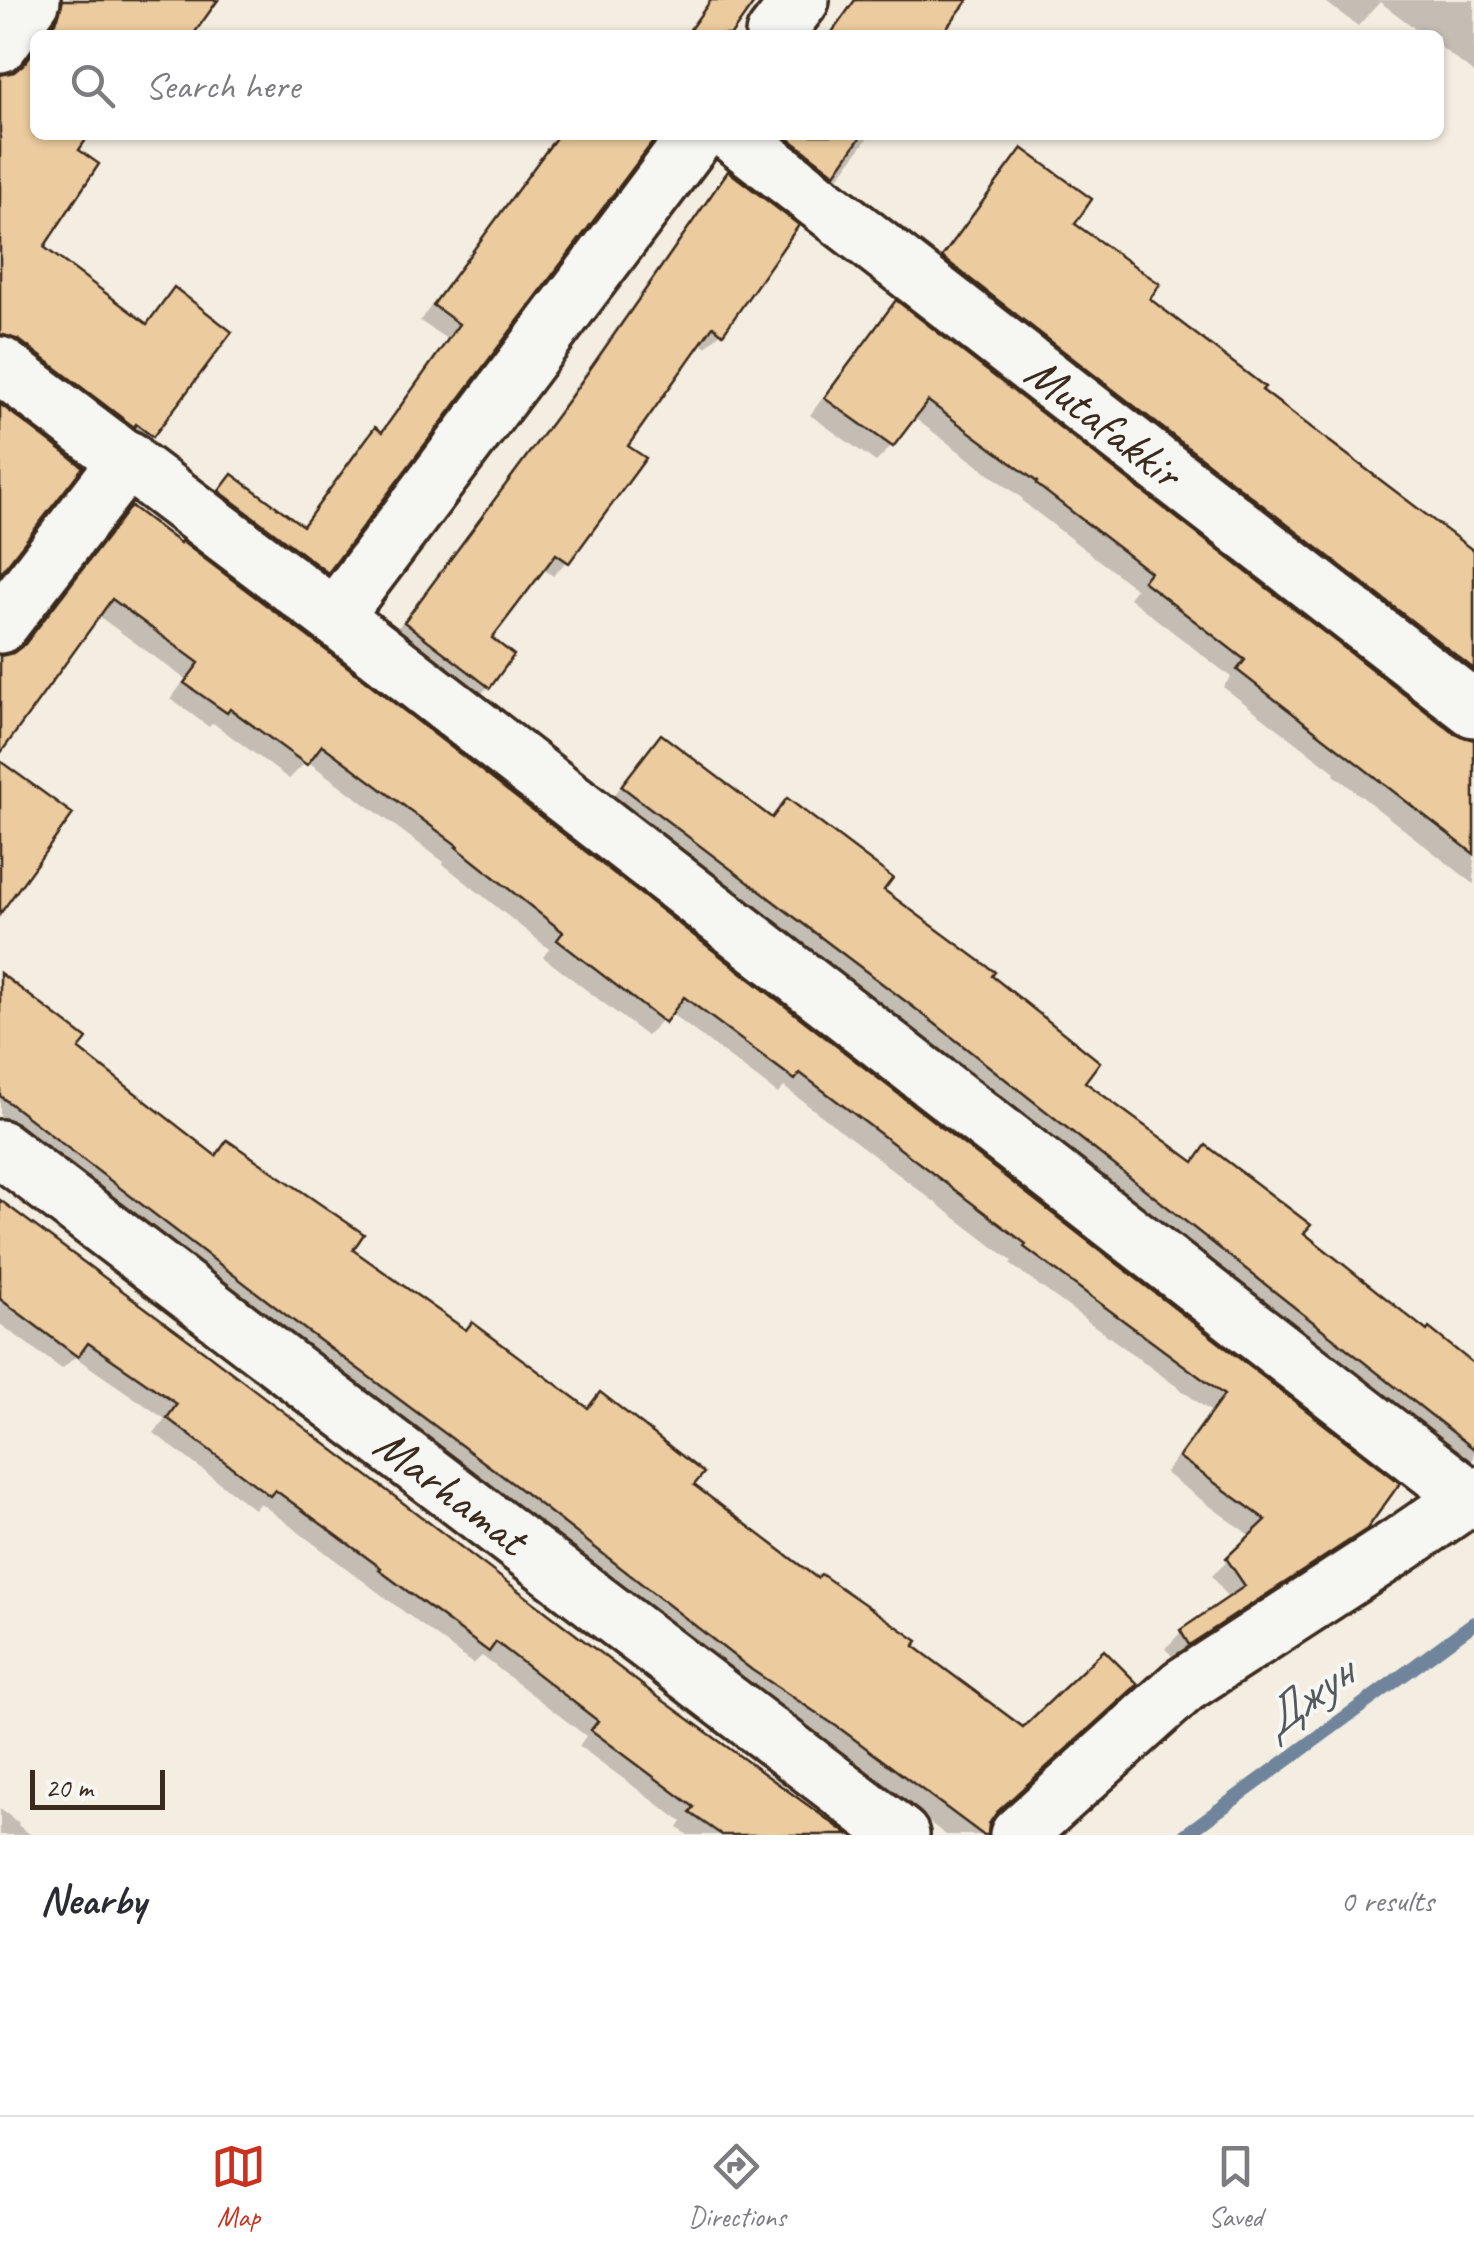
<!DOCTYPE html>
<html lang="en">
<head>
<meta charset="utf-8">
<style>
	:root { --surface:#fff; --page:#f7f7f7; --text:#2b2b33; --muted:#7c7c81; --line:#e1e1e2; --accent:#c8321e }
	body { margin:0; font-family:Caveat,sans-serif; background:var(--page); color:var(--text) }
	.scale { position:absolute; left:30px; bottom:25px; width:135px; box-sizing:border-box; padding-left:10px; border:5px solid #3b2a1e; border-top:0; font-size:28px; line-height:35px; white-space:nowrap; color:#3b2a1e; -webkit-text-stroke:8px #f6f6f2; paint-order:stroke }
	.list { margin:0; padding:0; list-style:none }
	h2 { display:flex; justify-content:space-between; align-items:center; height:130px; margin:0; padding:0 40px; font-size:42px }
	h2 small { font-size:32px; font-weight:400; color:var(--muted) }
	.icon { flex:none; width:55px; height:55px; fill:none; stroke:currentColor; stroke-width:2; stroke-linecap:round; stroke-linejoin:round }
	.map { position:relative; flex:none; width:1474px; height:1835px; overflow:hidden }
	.search { position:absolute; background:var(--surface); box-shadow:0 2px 8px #0004; left:30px; right:30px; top:30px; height:110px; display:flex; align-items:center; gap:25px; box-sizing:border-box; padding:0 35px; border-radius:15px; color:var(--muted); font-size:38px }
	.sheet { height:280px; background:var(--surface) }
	nav { display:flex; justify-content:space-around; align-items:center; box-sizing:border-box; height:140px; border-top:2px solid var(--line); background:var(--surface); font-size:28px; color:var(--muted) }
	nav a { display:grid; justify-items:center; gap:5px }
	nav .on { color:var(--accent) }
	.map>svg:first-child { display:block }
	.shadow { fill:#0003 }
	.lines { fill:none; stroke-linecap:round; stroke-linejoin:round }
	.stream { stroke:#70859b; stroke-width:14 }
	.building { fill:#eccb9e; stroke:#3b2a1e; stroke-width:2.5 }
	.minor-casing { stroke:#3b2a1e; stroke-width:62 }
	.minor { stroke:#f6f6f2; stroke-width:55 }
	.labels { text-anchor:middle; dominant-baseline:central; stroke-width:8; stroke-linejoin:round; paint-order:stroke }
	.street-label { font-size:48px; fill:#3b2a1e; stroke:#f6f6f2 }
	.water-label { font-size:50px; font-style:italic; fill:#55585c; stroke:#f6f6f2 }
</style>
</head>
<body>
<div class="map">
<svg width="1474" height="1835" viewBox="0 0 1474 1835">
	<rect width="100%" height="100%" fill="#f4ede1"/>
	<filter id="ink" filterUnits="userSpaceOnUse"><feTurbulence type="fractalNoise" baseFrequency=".01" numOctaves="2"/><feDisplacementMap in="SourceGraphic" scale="20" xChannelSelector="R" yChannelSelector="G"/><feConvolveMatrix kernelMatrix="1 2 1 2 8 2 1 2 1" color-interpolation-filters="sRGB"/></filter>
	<g filter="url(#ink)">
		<g class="shadow">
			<polygon points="44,0 215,0 190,35 43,35 49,19"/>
			<polygon points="1323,0 1474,0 1474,73 1439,46 1439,35 1424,35 1380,2 1358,26"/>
			<polygon points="35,47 35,135 86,135 76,151 40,248 145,325 174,290 229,332 151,436 136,451 0,353 0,77 16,74"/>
			<polygon points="556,135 656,135 326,572 311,586 206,507 232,477 301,527 360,445 375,430 380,433 447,339 420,321"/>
			<polygon points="755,135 870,135 841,174 826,189"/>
			<polygon points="1022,151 1071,225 1147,300 1259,390 1474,554 1474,697 928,274 1006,167"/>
			<polygon points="728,174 721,332 706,347 699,342 625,446 567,561 553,576 542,568 488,638 489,686 474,701 391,637 557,413 714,189"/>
			<polygon points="896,304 1454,736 1474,742 1474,884 1334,775 1335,772 1223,687 1231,677 1129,598 1136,589 1022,501 1023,499 913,417 891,446 876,462 810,415 880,320"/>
			<polygon points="131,510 1396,1484 1365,1528 1348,1545 1173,1658 1166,1648 1181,1632 1229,1600 1212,1575 1252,1537 1165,1473 1210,1411 1010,1264 1012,1261 784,1087 778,1094 669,1012 647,1036 543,957 549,949 443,864 444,862 307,761 289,779 213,723 209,727 171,699 185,679 97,615 0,750 0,686 20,649 115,525"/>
			<polygon points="661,737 771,820 881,890 988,977 1082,1082 1192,1164 1207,1149 1301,1234 1427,1334 1474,1367 1474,1458 1457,1472 1455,1457 916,1032 610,801 648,750"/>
			<polygon points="0,976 76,1050 214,1157 228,1143 349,1251 465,1332 586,1410 600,1395 691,1486 911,1647 992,1814 986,1824 985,1835 946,1835 0,1123"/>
			<polygon points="0,1203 652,1696 844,1835 688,1835 678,1828 682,1822 579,1746 586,1736 482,1656 473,1664 260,1503 254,1509 154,1433 165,1419 75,1357 62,1369 0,1324"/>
			<polygon points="0,1809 19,1823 18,1825 31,1835 0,1835"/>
		</g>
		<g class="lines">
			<polyline class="stream" points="1185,1835 1474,1623"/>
		</g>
		<g class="building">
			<polygon points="63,0 218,0 193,35 45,35 58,18"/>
			<polygon points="711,0 756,0 731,35 686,35"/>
			<polygon points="855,0 968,0 941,35 830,35"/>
			<polygon points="35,49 35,135 89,135 79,150 99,164 44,247 147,324 174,287 232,332 153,437 136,424 134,427 19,340 0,334 0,75 14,72 25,63"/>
			<polygon points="558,135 658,135 328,573 219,491 232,474 303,526 375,427 382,432 459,324 433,305"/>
			<polygon points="784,135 862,135 835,174"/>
			<polygon points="1022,148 1092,199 1075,224 1160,284 1150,299 1265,387 1262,390 1474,551 1474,669 942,257"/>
			<polygon points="728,171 799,225 723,334 713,326 628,446 646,458 569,563 556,554 492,638 514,655 490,688 404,622 572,395"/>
			<polygon points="896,300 1455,734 1474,740 1474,854 1237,670 1245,660 1143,581 1150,572 1036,484 1037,482 928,401 893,447 824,398"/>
			<polygon points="0,404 83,467 0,574"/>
			<polygon points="131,506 180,543 181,541 331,654 1400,1483 1367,1529 1189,1645 1180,1630 1245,1586 1226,1558 1266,1520 1179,1457 1224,1395 1024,1247 1026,1244 800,1073 795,1080 684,997 665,1023 557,940 563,932 456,847 458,846 322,745 307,765 230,709 227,713 184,683 199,663 112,599 0,754 0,656 13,653 25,644"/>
			<polygon points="661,734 772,818 787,798 893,878 884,890 995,972 992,976 1100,1062 1085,1082 1194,1162 1206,1145 1311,1225 1304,1233 1427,1331 1429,1328 1474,1364 1474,1449 929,1019 621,786"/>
			<polygon points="0,761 73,814 0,914"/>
			<polygon points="0,973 87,1039 79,1049 216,1156 227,1140 364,1234 353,1250 466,1330 472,1322 588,1408 600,1392 704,1473 694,1485 817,1578 821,1574 918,1641 914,1646 1023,1727 1104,1650 1138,1684 997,1812 989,1824 988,1835 983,1835 842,1730 752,1670 520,1489 299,1325 0,1096"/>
			<polygon points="0,1200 201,1349 654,1694 849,1835 722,1835 690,1813 694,1807 591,1730 598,1721 496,1642 489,1652 379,1570 381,1568 275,1490 270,1496 167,1418 177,1404 88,1343 78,1357 0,1299"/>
		</g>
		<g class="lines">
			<g class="minor-casing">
				<g id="minor">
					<polyline points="774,35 801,0"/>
					<polyline points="0,44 32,0"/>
					<polyline points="733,135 1474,709"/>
					<polyline points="0,365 334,617 1470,1498"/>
					<polyline points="334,617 697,135"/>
					<polyline points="0,625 128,459"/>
					<polyline points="0,1148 901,1835"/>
					<polyline points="1018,1835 1183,1686 1400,1545 1474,1494"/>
				</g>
			</g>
			<use href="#minor" class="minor"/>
		</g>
	</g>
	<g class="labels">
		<g class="street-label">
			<text transform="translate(1104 422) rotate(38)">Mutafakkir</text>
			<text transform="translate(451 1491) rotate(37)">Marhamat</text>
		</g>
		<g class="water-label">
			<text transform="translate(1306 1697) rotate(-36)">Джун</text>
		</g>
	</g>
</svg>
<div class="scale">20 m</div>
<div class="search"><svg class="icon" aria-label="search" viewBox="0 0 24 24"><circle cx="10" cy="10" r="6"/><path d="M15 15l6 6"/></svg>Search here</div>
</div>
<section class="sheet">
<h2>Nearby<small>0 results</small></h2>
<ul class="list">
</ul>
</section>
<nav>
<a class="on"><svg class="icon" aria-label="map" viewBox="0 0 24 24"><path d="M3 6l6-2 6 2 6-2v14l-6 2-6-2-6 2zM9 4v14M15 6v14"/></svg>Map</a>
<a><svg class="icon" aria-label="directions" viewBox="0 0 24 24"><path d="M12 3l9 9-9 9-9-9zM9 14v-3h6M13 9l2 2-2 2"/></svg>Directions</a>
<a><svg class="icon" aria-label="saved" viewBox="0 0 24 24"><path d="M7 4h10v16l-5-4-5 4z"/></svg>Saved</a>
</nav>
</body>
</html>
